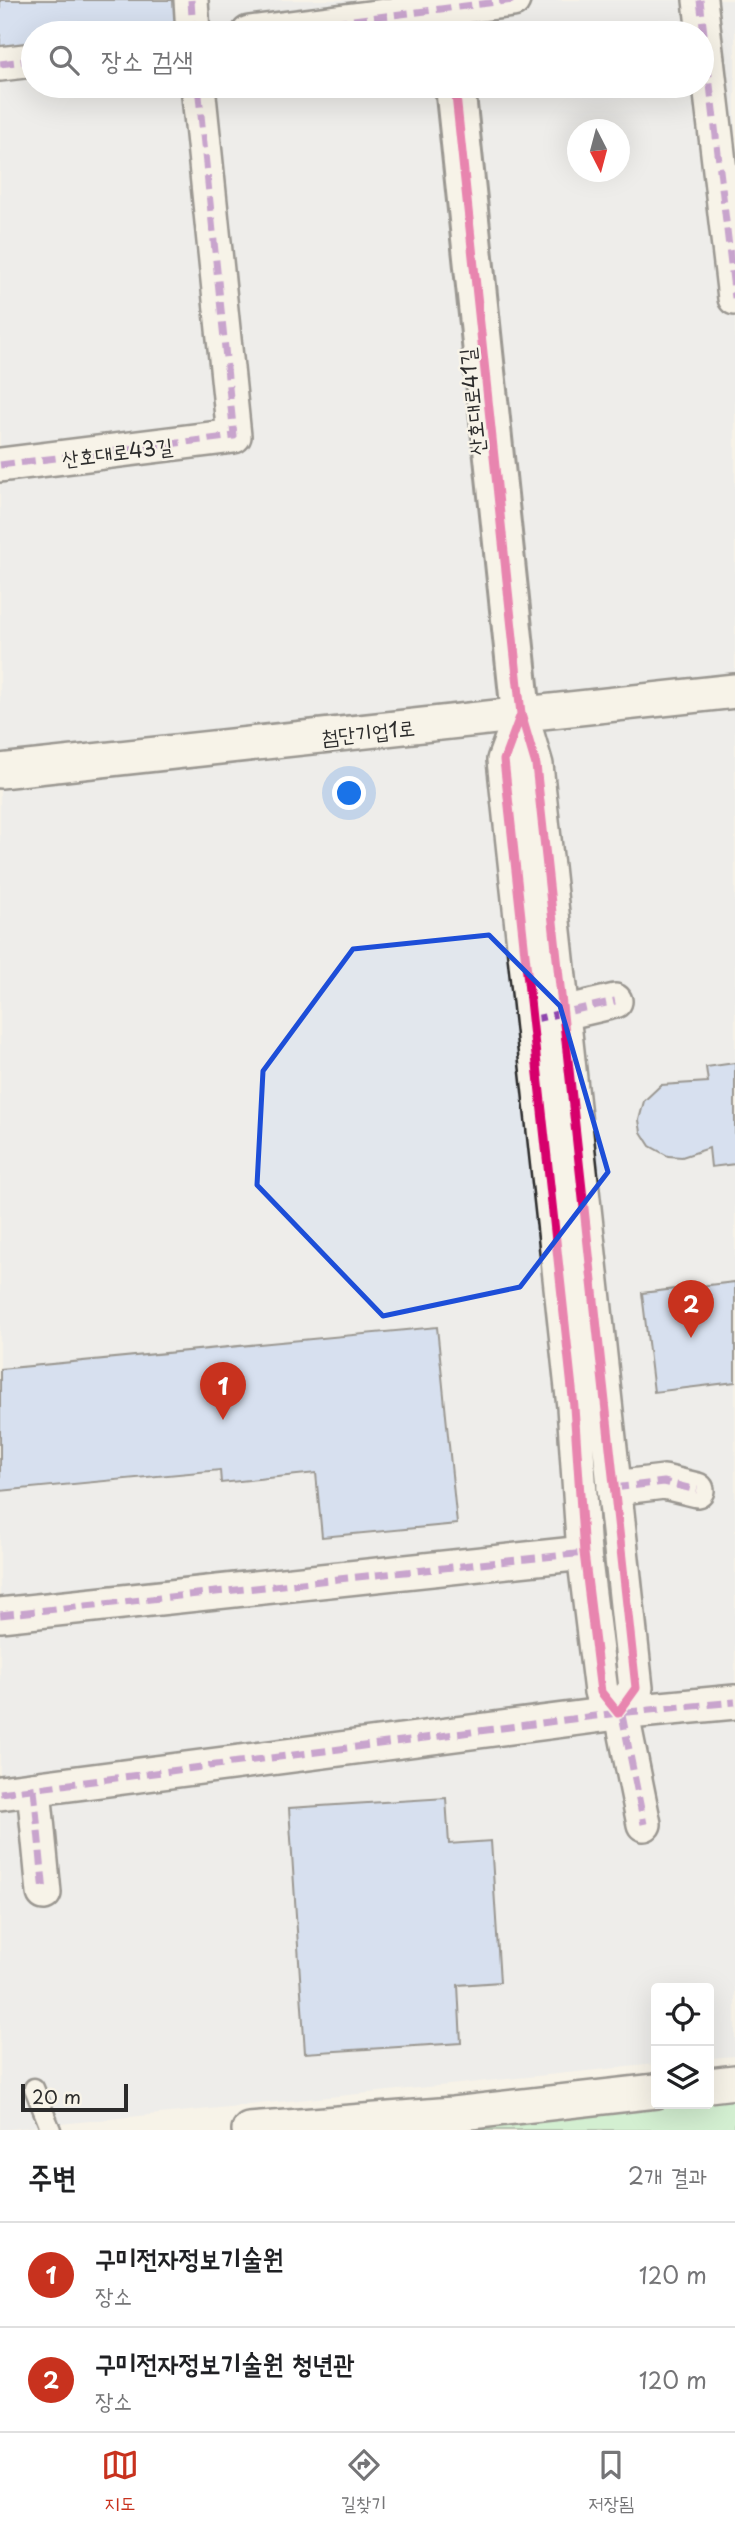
<!DOCTYPE html>
<html lang="ko">
<head>
<meta charset="utf-8">
<style>
	:root { --surface:#fff; --page:#f6f6f6; --text:#202124; --muted:#757577; --line:#e0e0e0; --accent:#c8321e }
	body { margin:0; font-family:"Playpen Sans","Poor Story",sans-serif; background:var(--page); color:var(--text) }
	.controls { position:absolute; right:21px; bottom:21px; display:grid; overflow:hidden; border-radius:7px; box-shadow:0 7px 28px #0002 }
	.controls button { width:63px; height:63px; display:grid; place-items:center; padding:0; border:0; border-bottom:2px solid var(--line); background:var(--surface); color:var(--text); font:35px sans-serif }
	.compass { position:absolute; left:567px; top:119px; width:63px; height:63px; border-radius:50%; background:var(--surface); box-shadow:0 7px 28px #0002; rotate:174deg }
	.scale { position:absolute; left:21px; bottom:18px; width:107px; box-sizing:border-box; padding-left:7px; border:4px solid #2b2b2b; border-top:0; font-size:19px; line-height:24px; white-space:nowrap; color:#2b2b2b; -webkit-text-stroke:5px #f7f3e8; paint-order:stroke }
	.you { position:absolute; left:350px; top:794px; width:24px; height:24px; margin:-18px; border:5px solid #fff; border-radius:50%; background:#1a73e8; box-shadow:0 0 0 10px #1a73e833 }
	.badge { display:grid; place-items:center; width:46px; height:46px; border-radius:50%; background:var(--accent); color:#fff; font-size:23px; font-weight:700 }
	.pin { position:absolute; translate:-50% -58px; filter:drop-shadow(0 2px 4px #0008) }
	.pin::after { content:''; position:absolute; top:37px; width:24px; height:21px; background:inherit; clip-path:polygon(0 0,100% 0,50% 100%) }
	.list { margin:0; padding:0; list-style:none }
	h2 { display:flex; justify-content:space-between; align-items:center; height:91px; margin:0; padding:0 28px; font-size:30px }
	h2 small { font-size:23px; font-weight:400; color:var(--muted) }
	.list li { display:grid; grid-template-columns:46px 1fr auto; gap:21px; align-items:center; box-sizing:border-box; height:105px; padding:0 28px; border-top:2px solid var(--line) }
	.list b { display:block; font-size:26px; white-space:nowrap }
	.list p { margin:0; font-size:23px; white-space:nowrap; color:var(--muted) }
	.list em { font-size:23px; font-style:normal; color:var(--muted) }
	.icon { flex:none; width:38px; height:38px; fill:none; stroke:currentColor; stroke-width:2; stroke-linecap:round; stroke-linejoin:round }
	.map { position:relative; flex:none; width:735px; height:2130px; overflow:hidden }
	.search { position:absolute; background:var(--surface); box-shadow:0 7px 28px #0002; left:21px; right:21px; top:21px; height:77px; display:flex; align-items:center; gap:18px; box-sizing:border-box; padding:0 24px; border-radius:38px; color:var(--muted); font-size:26px }
	.sheet { height:301px; background:var(--surface) }
	nav { display:flex; justify-content:space-around; align-items:center; box-sizing:border-box; height:98px; border-top:2px solid var(--line); background:var(--surface); font-size:19px; color:var(--muted) }
	nav a { display:grid; justify-items:center; gap:4px }
	nav .on { color:var(--accent) }
	.map>svg:first-child { display:block }
	.built { fill:#e2e7ed; fill-rule:evenodd }
	.green { fill:#a6eab5; stroke:#688a70; stroke-width:2 }
	.building { fill:#b0cbf8; stroke:#2b2b2b; stroke-width:2 }
	.lines { fill:none; stroke-linecap:round; stroke-linejoin:round }
	.service-casing { stroke:#2b2b2b; stroke-width:23 }
	.minor-casing { stroke:#2b2b2b; stroke-width:38 }
	.tertiary-casing { stroke:#2b2b2b; stroke-width:44 }
	.service { stroke:#f7f3e8; stroke-width:18 }
	.minor { stroke:#f7f3e8; stroke-width:33 }
	.tertiary { stroke:#f7f3e8; stroke-width:38 }
	.quiet { stroke:#8e44ad; stroke-width:7; stroke-dasharray:14 7; stroke-linecap:butt }
	.cycleway-casing { stroke:#f7f3e8; stroke-width:13 }
	.cycleway { stroke:#d6006c; stroke-width:9 }
	.marked { fill:none; stroke:#1d4ed8; stroke-width:5; stroke-linejoin:round }
	.labels { text-anchor:middle; dominant-baseline:central; stroke-width:5; stroke-linejoin:round; paint-order:stroke }
	.street-label { font-size:21px; fill:#2b2b2b; stroke:#f7f3e8 }
</style>
</head>
<body>
<div class="map">
<svg width="735" height="2130" viewBox="0 0 735 2130">
	<rect width="100%" height="100%" fill="#f7f3e8"/>
	<filter id="ink" filterUnits="userSpaceOnUse"><feTurbulence type="fractalNoise" baseFrequency=".0143" numOctaves="2"/><feDisplacementMap in="SourceGraphic" scale="14" xChannelSelector="R" yChannelSelector="G"/><feConvolveMatrix kernelMatrix="1 2 1 2 8 2 1 2 1" color-interpolation-filters="sRGB"/></filter>
	<g filter="url(#ink)">
		<path class="built" d="M0 0H735V2056L709 2058V1988H656V2064L0 2130ZM33 33H702V86H33ZM578 130H620V172H578Z"/>
		<polygon class="green" points="735,2081 735,2130 287,2130 656,2104 709,2104 709,2083"/>
		<g class="building">
			<polygon points="0,0 175,0 179,26 120,33 33,33 33,44 0,49"/>
			<polygon points="735,1063 735,1164 711,1167 709,1148 682,1157 668,1156 650,1146 641,1132 639,1120 644,1101 661,1085 708,1082 706,1067"/>
			<polygon points="735,1282 735,1382 654,1392 642,1293"/>
			<polygon points="437,1327 457,1524 322,1537 316,1473 221,1483 220,1470 0,1491 0,1369"/>
			<polygon points="446,1798 449,1844 491,1841 500,1982 458,1985 461,2043 305,2053 289,1808"/>
		</g>
		<g class="lines">
			<g class="service-casing">
				<polyline id="service" points="34,2088 51,2130"/>
			</g>
			<g class="minor-casing">
				<g id="minor">
					<polyline points="191,0 193,33"/>
					<polyline points="700,0 735,298"/>
					<polyline points="249,33 513,0"/>
					<polyline points="0,64 33,60"/>
					<polyline points="0,465 234,436 198,86"/>
					<polygon points="521,714 536,765 636,1688 618,1713 601,1692 584,1553 574,1407 504,760"/>
					<polyline points="0,771 735,691"/>
					<polyline points="542,1018 615,1001"/>
					<polyline points="614,1488 664,1482 697,1490"/>
					<polyline points="0,1615 584,1553"/>
					<polyline points="622,1715 644,1824"/>
					<polyline points="34,1789 44,1893"/>
					<polyline points="0,1793 618,1713 735,1702"/>
					<polyline points="709,2085 735,2082"/>
					<polyline points="249,2130 453,2114 656,2091"/>
				</g>
			</g>
			<g class="tertiary-casing">
				<g id="tertiary">
					<polyline points="446,0 450,33"/>
					<polyline points="455,86 521,714"/>
				</g>
			</g>
			<use href="#service" class="service"/>
			<use href="#minor" class="minor"/>
			<use href="#tertiary" class="tertiary"/>
			<g class="quiet">
				<polyline points="191,0 193,33"/>
				<polyline points="700,0 735,298"/>
				<polyline points="249,33 513,0"/>
				<polyline points="0,64 33,60"/>
				<polyline points="0,465 234,436 198,86"/>
				<polyline points="531,1020 615,1001"/>
				<polyline points="614,1488 664,1482 697,1490"/>
				<polyline points="0,1615 584,1553"/>
				<polyline points="622,1715 644,1824"/>
				<polyline points="34,1789 44,1893"/>
				<polyline points="0,1793 618,1713 735,1702"/>
			</g>
			<g class="cycleway-casing">
				<polyline id="cycleway" points="455,86 521,714 536,765 636,1688 618,1713 601,1692 584,1553 574,1407 504,760 521,714"/>
			</g>
			<use href="#cycleway" class="cycleway"/>
		</g>
	</g>
	<path d="M0 0H735V2130H0ZM489 935 560 1006 608 1172 520 1287 383 1316 257 1185 263 1071 353 949Z" fill="#f7f3e8" fill-opacity=".55" fill-rule="evenodd"/>
	<path class="marked" d="M489 935 560 1006 608 1172 520 1287 383 1316 257 1185 263 1071 353 949Z"/>
	<g class="labels">
		<g class="street-label">
			<text transform="translate(471 402) rotate(-96)">산호대로41길</text>
			<text transform="translate(117 451) rotate(-7)">산호대로43길</text>
			<text transform="translate(368 731) rotate(-6)">첨단기업1로</text>
		</g>
	</g>
</svg>
<div class="controls">
<button><svg class="icon" aria-label="locate" viewBox="0 0 24 24"><circle cx="12" cy="12" r="6"/><path d="M12 2v4M12 18v4M2 12h4M18 12h4"/></svg></button>
<button><svg class="icon" aria-label="layers" viewBox="0 0 24 24"><path d="M12 4l9 5-9 5-9-5zM3 14l9 5 9-5"/></svg></button>
</div>
<svg class="compass" viewBox="-18 -18 36 36"><path d="M0-13l5 13h-10z" fill="#e53935"/><path d="M0 13l5-13h-10z" fill="#757577"/></svg>
<div class="scale">20 m</div>
<div class="you"></div>
<div class="pin badge" style="left:223px;top:1420px">1</div>
<div class="pin badge" style="left:691px;top:1338px">2</div>
<div class="search"><svg class="icon" aria-label="search" viewBox="0 0 24 24"><circle cx="10" cy="10" r="6"/><path d="M15 15l6 6"/></svg>장소 검색</div>
</div>
<section class="sheet">
<h2>주변<small>2개 결과</small></h2>
<ul class="list">
<li><span class="badge">1</span><div><b>구미전자정보기술원</b><p>장소</p></div><em>120 m</em></li>
<li><span class="badge">2</span><div><b>구미전자정보기술원 청년관</b><p>장소</p></div><em>120 m</em></li>
</ul>
</section>
<nav>
<a class="on"><svg class="icon" aria-label="map" viewBox="0 0 24 24"><path d="M3 6l6-2 6 2 6-2v14l-6 2-6-2-6 2zM9 4v14M15 6v14"/></svg>지도</a>
<a><svg class="icon" aria-label="directions" viewBox="0 0 24 24"><path d="M12 3l9 9-9 9-9-9zM9 14v-3h6M13 9l2 2-2 2"/></svg>길찾기</a>
<a><svg class="icon" aria-label="saved" viewBox="0 0 24 24"><path d="M7 4h10v16l-5-4-5 4z"/></svg>저장됨</a>
</nav>
</body>
</html>
